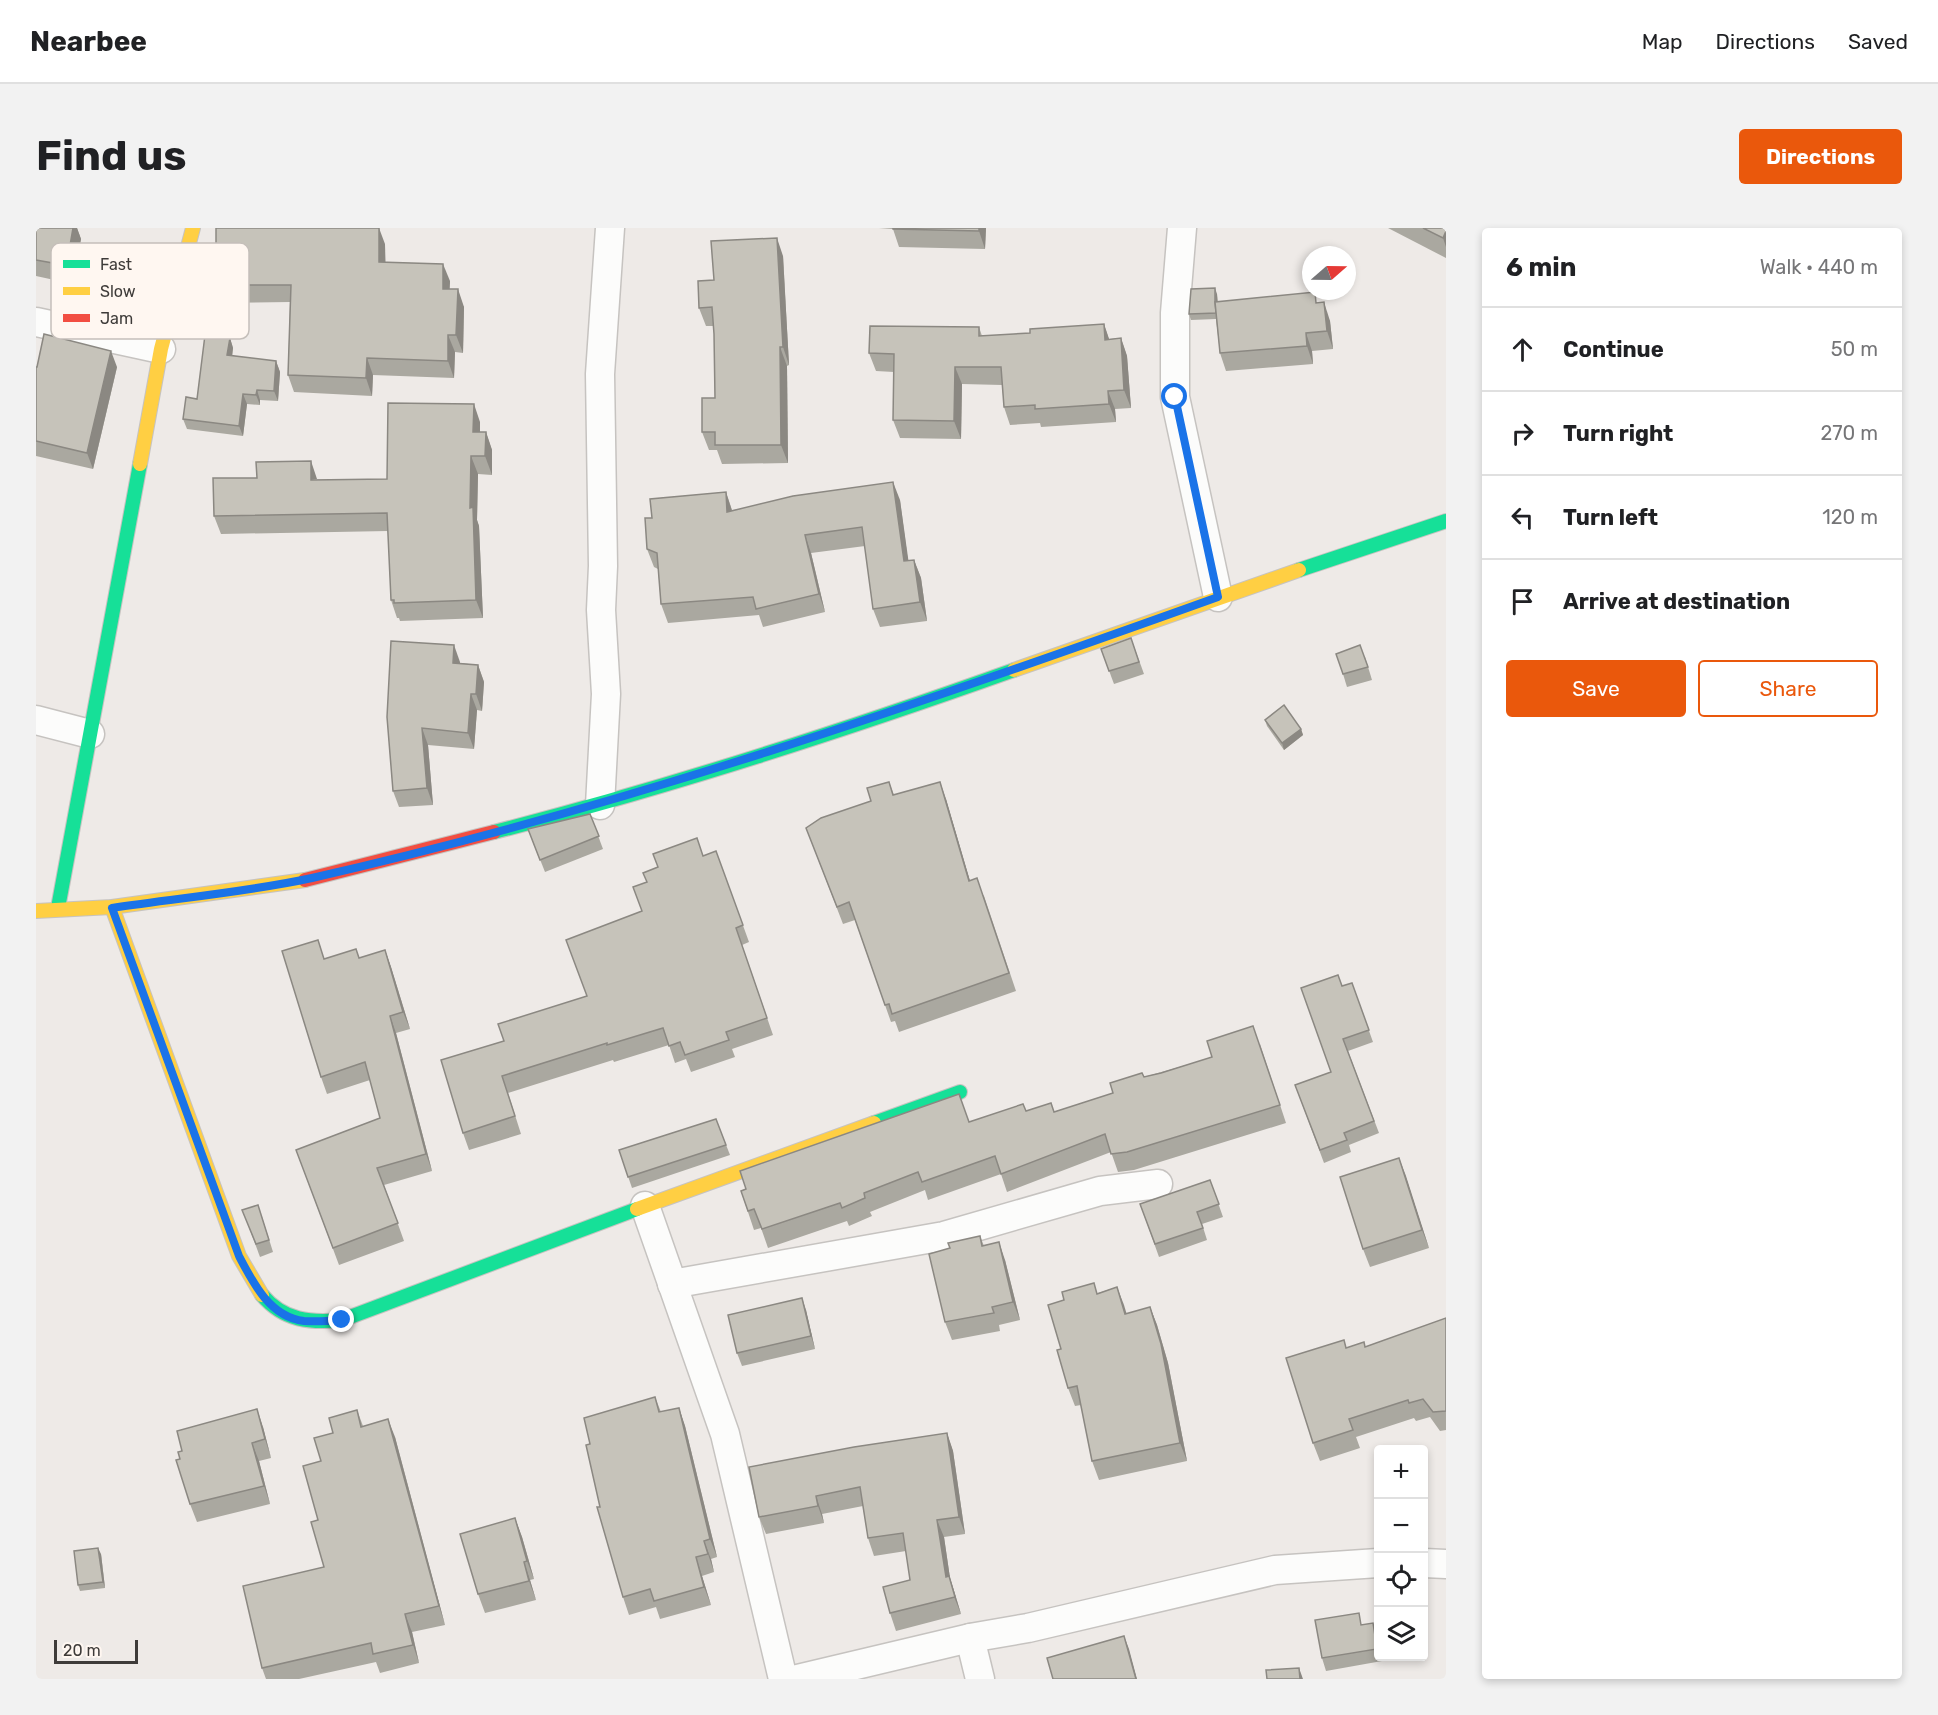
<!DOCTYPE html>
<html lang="en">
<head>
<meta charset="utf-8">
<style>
	:root { --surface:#fff; --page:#f2f2f2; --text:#202124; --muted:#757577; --line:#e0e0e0; --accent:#ea580c }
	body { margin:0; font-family:Rubik,sans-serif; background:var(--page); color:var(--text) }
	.controls { position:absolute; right:18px; bottom:18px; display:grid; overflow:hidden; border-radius:6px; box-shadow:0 3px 9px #0003 }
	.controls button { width:54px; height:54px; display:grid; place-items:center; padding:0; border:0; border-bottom:2px solid var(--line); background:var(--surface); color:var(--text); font:30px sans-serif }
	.compass { position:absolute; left:1266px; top:18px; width:54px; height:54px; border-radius:50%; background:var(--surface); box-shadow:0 3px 9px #0003; rotate:70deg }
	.scale { position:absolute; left:18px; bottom:15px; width:84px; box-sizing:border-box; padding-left:6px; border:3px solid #3e3b39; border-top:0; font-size:16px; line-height:21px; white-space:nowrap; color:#3e3b39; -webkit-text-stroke:4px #fff7f1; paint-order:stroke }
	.stop { position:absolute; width:18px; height:18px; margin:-14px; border:4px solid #1a73e8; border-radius:50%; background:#fff }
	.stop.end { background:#1a73e8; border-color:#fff; box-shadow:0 2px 6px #0008 }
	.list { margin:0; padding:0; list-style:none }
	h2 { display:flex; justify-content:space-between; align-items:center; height:78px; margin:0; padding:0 24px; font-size:26px }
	h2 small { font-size:20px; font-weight:400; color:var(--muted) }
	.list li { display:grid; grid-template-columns:39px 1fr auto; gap:18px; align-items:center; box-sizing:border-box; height:84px; padding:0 24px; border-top:2px solid var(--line) }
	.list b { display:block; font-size:22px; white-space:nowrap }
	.list em { font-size:20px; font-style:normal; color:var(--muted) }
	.actions { display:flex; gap:12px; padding:18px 24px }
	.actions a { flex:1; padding:14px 0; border:2px solid var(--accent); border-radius:6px; text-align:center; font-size:21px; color:var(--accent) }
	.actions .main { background:var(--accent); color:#fff }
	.icon { flex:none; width:33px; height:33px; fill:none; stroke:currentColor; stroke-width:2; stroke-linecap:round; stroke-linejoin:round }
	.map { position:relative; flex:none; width:1410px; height:1451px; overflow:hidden; border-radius:6px }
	header { display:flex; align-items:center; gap:36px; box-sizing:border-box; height:84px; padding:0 30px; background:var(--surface); border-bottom:2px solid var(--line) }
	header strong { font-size:28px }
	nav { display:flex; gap:33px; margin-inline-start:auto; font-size:21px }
	.intro { display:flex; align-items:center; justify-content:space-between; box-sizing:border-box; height:144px; padding:0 36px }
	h1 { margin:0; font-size:42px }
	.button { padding:15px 27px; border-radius:6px; background:var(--accent); color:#fff; font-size:21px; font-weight:700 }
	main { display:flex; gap:36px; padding:0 36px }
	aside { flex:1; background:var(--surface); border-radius:6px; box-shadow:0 3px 9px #0003 }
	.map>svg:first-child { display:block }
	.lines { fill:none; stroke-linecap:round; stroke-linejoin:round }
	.street-casing { stroke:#c6c3c0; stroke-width:31 }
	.fast-casing { stroke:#c6c3c0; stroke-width:16 }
	.slow-casing { stroke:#c6c3c0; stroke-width:16 }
	.jam-casing { stroke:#c6c3c0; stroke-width:16 }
	.street { stroke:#fcfcfb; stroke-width:28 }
	.fast { stroke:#16e098; stroke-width:14 }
	.slow { stroke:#ffcf43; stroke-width:14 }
	.jam { stroke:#f24e42; stroke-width:14 }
	.wall { fill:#aaa8a0 }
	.shaded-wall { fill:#8b8882 }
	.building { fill:#c6c3ba; stroke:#8b8882; stroke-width:1.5 }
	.route { stroke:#1a73e8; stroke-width:8 }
	.key { fill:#fff7f1; stroke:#c5bfba; stroke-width:1.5 }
	.key-label { font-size:16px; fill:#3e3b39 }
</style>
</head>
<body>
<header>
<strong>Nearbee</strong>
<nav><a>Map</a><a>Directions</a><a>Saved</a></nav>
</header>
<div class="intro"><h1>Find us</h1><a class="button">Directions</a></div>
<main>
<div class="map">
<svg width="1410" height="1451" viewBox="0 0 1410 1451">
	<rect width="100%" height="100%" fill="#eeeae7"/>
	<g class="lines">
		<g class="street-casing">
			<g id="street">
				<polyline points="1146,0 1139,85 1139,169 1182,369"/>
				<polyline points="0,94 125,121"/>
				<polyline points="0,492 54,506"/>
				<polyline points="564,577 570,466 565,382 567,338 564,146 574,0"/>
				<polyline points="609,978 689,1206 747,1451"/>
				<polyline points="636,1056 908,1008 1064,963 1122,956"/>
				<polyline points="1388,1335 1410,1336"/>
				<polyline points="934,1410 944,1451"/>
				<polyline points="761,1451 934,1410 992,1400 1239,1342 1342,1335"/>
			</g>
		</g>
		<g class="fast-casing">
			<g id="fast">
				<polyline points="1263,342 1410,293"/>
				<path d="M458 604C634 559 807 503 978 442"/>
				<polyline points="22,680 104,236"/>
				<polyline points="838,895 924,864"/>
				<path d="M226 1067C248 1093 274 1095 306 1092L601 981"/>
			</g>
		</g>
		<g class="slow-casing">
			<g id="slow">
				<polyline points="104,236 125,121 157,0"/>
				<polyline points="978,442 1263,342"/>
				<polyline points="76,679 203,1028 226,1067"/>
				<polyline points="0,683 76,679 269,652"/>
				<polyline points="601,981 838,895"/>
			</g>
		</g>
		<g class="jam-casing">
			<polyline id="jam" points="269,652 458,604"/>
		</g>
		<use href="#street" class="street"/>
		<use href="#fast" class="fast"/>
		<use href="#slow" class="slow"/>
		<use href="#jam" class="jam"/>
	</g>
	<g class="wall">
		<polygon points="0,0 41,0 45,11 38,47 24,44 23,53 0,48"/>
		<polygon points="843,0 950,0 949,21 863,19 857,1"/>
		<polygon points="1352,0 1410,0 1410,30"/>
		<polygon points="349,16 349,34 414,53 413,61 428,79 427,125 419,124 418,150 337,147 336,168 258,164 252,147 254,74 171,75 165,57 180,30"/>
		<polygon points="747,28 753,137 751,138 752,235 686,236 681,222 673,222 666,204 679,170 678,106 678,98 670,98 663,80 678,52"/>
		<polygon points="1181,66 1182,74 1283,75 1294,93 1297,121 1276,123 1277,136 1190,143 1184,125 1180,91 1155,92 1153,86"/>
		<polygon points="1068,96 1073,111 1085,110 1091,128 1095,180 1079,181 1080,194 1005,199 1004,195 974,197 968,179 966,157 926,156 925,211 864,210 857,192 858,144 840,143 833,125 943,99 946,108 994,105"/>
		<polygon points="194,110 197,120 196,128 240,133 244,144 242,173 224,172 224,177 211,176 207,208 151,201 147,191 161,171"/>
		<polygon points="0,139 81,139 57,241 0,228"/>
		<polygon points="444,194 444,204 450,204 456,222 456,247 442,246 441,292 443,298 447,390 364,393 363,390 361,390 355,372 352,303 185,306 178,288 281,252 351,251"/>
		<polygon points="690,264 696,282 864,272 872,333 878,332 885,350 891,393 844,399 837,381 829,318 775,325 789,384 727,399 723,387 632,395 625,376 622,341 618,339 611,321 616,290"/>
		<polygon points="1095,410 1108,446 1078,456 1065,421"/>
		<polygon points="1329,429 1336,452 1311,459 1307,446"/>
		<polygon points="424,434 424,435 442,437 448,454 446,483 441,482 438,521 392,517 397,577 363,579 357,563 351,489"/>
		<polygon points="1229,492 1265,501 1267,507 1248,522 1231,498"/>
		<polygon points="853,554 858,567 910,571 934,653 948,668 980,763 863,804 859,793 855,794 819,692 807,696 770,600 835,573"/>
		<polygon points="554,586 567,621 509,644 492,601"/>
		<polygon points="680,623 713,714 706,717 737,807 696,821 699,829 655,844 650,831 639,835 633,817 578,834 577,832 472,865 485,906 433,922 427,905 468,813 550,768 606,683 611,654 667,628"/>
		<polygon points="349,722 355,739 374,801 360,805 396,943 348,957 368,1013 303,1037 260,922 344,890 334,852 291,866 285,849 289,731 324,730"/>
		<polygon points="1316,755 1337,814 1312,823 1343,905 1313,917 1315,924 1288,935 1259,857 1295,844 1306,758"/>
		<polygon points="1224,816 1250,895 1098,942 1082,944 1075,924 971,964 965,946 892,972 889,962 834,984 836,988 813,998 811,993 732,1020 725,1000 718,1002 705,963 933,894 990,883 1018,884 1077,865 1108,849"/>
		<polygon points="680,891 694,927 596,960 583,922"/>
		<polygon points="1363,930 1393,1020 1334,1039 1327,1021"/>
		<polygon points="1174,952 1187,989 1166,996 1171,1012 1123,1029 1104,976"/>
		<polygon points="226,989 237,1024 224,1029 211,994"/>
		<polygon points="944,1008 948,1018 969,1032 984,1092 963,1097 964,1103 916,1112 909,1094 914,1020"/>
		<polygon points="1081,1059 1090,1086 1114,1079 1121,1097 1132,1135 1151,1233 1063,1252 1056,1233 1045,1177 1039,1178 1032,1160 1025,1121 1062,1065"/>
		<polygon points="770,1082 779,1121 706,1138 701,1125"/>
		<polygon points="1410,1090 1410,1202 1404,1203 1394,1189 1380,1193 1378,1190 1320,1209 1324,1220 1284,1233 1277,1215 1310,1120 1329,1119"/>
		<polygon points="619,1169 625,1184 643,1180 649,1198 681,1329 675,1331 678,1344 666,1348 675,1377 624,1391 620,1379 593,1387 587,1369 564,1279 554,1216"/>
		<polygon points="321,1182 327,1198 359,1209 409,1397 376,1404 383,1435 344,1445 340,1434 263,1451 230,1451 226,1440 288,1339 282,1292 285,1233 297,1205"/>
		<polygon points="227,1199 235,1230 223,1233 234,1276 161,1294 154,1276"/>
		<polygon points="911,1205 917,1223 929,1306 908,1309 914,1350 919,1366 925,1386 860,1403 854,1385 874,1352 870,1323 838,1328 832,1310 827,1278 786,1286 788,1295 730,1306 723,1289"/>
		<polygon points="479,1290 486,1309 498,1351 494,1352 500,1372 449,1385 442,1366"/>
		<polygon points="65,1326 69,1360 44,1363 42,1357"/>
		<polygon points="1337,1395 1341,1407 1342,1414 1342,1428 1345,1428 1346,1433 1290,1443 1286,1430 1328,1397"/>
	</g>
	<g class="shaded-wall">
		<polygon points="37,0 41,0 45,11 38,47 32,29"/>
		<polygon points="343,0 349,16 350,52 343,34"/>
		<polygon points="943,0 950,0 949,21 943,3"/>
		<polygon points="1410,3 1410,19 1407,10"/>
		<polygon points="741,10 747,28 753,137 747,119"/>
		<polygon points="18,26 24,44 23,53 17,35"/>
		<polygon points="407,36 414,53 413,78 407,61"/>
		<polygon points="1179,60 1181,66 1182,91 1180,85"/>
		<polygon points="422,61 428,79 427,125 420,107"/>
		<polygon points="1288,74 1294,93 1297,121 1291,103"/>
		<polygon points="1068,96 1074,114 1069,112"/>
		<polygon points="1270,105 1276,123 1277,136 1271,118"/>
		<polygon points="412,107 419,124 418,150 412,133"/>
		<polygon points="194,110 197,120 195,137 191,127"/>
		<polygon points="1085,110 1091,128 1095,180 1088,162"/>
		<polygon points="744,119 751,138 752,235 745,217"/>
		<polygon points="75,123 81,139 57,241 51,225"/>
		<polygon points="331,130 337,147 336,168 330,150"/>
		<polygon points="240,133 244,144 242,173 238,163"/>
		<polygon points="919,139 926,156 925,211 918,193"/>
		<polygon points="221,162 224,172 224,177 220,167"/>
		<polygon points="1072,163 1079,181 1080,194 1073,176"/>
		<polygon points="207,166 211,176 207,208 203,198"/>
		<polygon points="438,176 444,194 444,222 437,204"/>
		<polygon points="450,204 456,222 456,247 449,228"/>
		<polygon points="435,228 442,246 441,292 443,298 447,390 440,372 434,280"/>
		<polygon points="275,233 281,251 275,252"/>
		<polygon points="857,254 864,272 875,351 868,333"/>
		<polygon points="690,264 696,283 691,284"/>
		<polygon points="769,307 775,325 789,384 783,366"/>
		<polygon points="878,332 885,350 891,393 884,374"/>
		<polygon points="418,417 424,434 423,451 417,435"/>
		<polygon points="442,437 448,454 446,483 440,466"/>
		<polygon points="435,466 441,482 438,521 432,505"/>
		<polygon points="386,500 392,517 397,577 391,560"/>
		<polygon points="1265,501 1267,507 1248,522 1246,515"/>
		<polygon points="904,554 910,571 939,670 933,653"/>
		<polygon points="349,722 355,739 374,801 367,784"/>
		<polygon points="354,788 360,805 396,943 390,926"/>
		<polygon points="1363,930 1370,948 1393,1020 1386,1002"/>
		<polygon points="963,1014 969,1032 984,1092 977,1074"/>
		<polygon points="1081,1059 1088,1077 1096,1104 1089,1086"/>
		<polygon points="766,1070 770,1082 779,1121 775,1108"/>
		<polygon points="1114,1079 1121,1097 1132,1135 1151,1233 1144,1215"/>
		<polygon points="643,1180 649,1198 681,1329 674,1311"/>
		<polygon points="221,1181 227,1199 235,1230 229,1211"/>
		<polygon points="352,1191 359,1209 409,1397 403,1378"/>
		<polygon points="911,1205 917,1223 929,1306 923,1289"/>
		<polygon points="216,1215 223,1233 234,1276 228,1258"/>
		<polygon points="780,1268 786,1286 788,1295 782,1278"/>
		<polygon points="479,1290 486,1309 498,1351 491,1333"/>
		<polygon points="901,1292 908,1309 914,1350 919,1366 925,1386 910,1349"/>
		<polygon points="668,1313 675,1331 678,1344 672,1326"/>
		<polygon points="62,1320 65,1326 69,1360 67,1354"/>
		<polygon points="660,1329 666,1348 675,1377 668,1359"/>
		<polygon points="488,1334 494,1352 500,1372 493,1353"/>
		<polygon points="369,1386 376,1404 383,1435 377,1417"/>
		<polygon points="1337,1395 1341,1407 1342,1424 1341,1421"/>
		<polygon points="1088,1408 1093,1421 1101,1451 1100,1451"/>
		<polygon points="1263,1440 1267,1451 1264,1451"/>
	</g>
	<g class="building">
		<polygon points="0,0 37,0 32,29 18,26 17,35 0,32"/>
		<polygon points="180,0 343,0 343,34 407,36 407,61 422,61 420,107 412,107 412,133 331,130 330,150 252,147 255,57 165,57 164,30 180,30"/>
		<polygon points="857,0 943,0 943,3 857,1"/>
		<polygon points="1387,0 1410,0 1410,3 1407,10"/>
		<polygon points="741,10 747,119 744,119 745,217 679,217 679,204 666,204 666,170 679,170 678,106 676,79 663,80 662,53 678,52 675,13"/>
		<polygon points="1179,60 1179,74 1180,85 1153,86 1155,61"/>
		<polygon points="1279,64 1280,75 1288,74 1291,103 1270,105 1271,118 1184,125 1179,74"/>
		<polygon points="1068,96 1069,112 1085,110 1088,162 1072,163 1073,176 999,181 999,177 968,179 965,139 919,139 918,193 857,192 858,126 833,125 834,98 943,99 943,108 994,105 994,101"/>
		<polygon points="8,106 75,123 51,225 0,213 0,139 1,139"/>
		<polygon points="169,107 194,110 191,127 240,133 238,163 221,162 220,167 207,166 203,198 147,191 150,169 161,171"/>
		<polygon points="352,175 438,176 437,204 450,204 449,228 435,228 434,280 437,279 440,372 358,375 358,372 355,372 351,285 178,288 177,250 221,250 220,234 275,233 275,252 351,251"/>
		<polygon points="857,254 868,333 878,332 884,374 837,381 826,299 769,307 783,366 720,381 717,369 625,376 621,325 611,321 609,290 616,290 614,271 690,264 691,284 757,268"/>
		<polygon points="1095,410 1103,434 1073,443 1065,421"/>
		<polygon points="355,413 418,417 417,435 442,437 440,466 435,466 432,505 386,500 391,560 357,563 351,489"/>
		<polygon points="1324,417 1332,439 1307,446 1300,426"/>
		<polygon points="1248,477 1265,501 1246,515 1229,492"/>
		<polygon points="853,554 857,567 904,554 933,653 941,650 973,745 856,786 853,776 849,777 813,674 801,679 770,600 785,590 835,573 831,560"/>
		<polygon points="554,586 563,608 504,632 492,601"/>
		<polygon points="661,610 667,628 680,623 707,697 700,700 731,790 690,804 693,812 649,827 644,814 633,818 627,800 571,817 571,815 466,848 479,888 427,905 405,832 468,813 462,796 551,768 530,712 606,683 597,659 611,654 607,645 622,639 617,626"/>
		<polygon points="282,712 288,731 320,721 323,730 349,722 367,784 354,788 390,926 341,940 362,995 297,1020 260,922 344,890 329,834 285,849 246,723"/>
		<polygon points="1302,747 1306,758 1316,755 1333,802 1307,811 1338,893 1308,905 1311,912 1284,922 1259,857 1295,844 1265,760"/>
		<polygon points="1217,798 1244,877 1091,924 1075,926 1069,906 965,946 959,928 886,954 882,944 828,965 829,970 806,980 804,975 726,1001 718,981 712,983 705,963 710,961 704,943 923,866 933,894 987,876 990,883 1015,875 1018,884 1077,865 1074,855 1106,845 1108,849 1125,845 1176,829 1171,813"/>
		<polygon points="680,891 690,917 592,949 583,922"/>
		<polygon points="1363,930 1386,1002 1327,1021 1304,949"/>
		<polygon points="1174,952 1183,976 1161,984 1167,1000 1119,1016 1104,976"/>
		<polygon points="222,977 233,1012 220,1016 206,982"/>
		<polygon points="944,1008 946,1018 963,1014 977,1074 956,1079 958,1085 909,1094 893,1026 914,1020 912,1015"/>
		<polygon points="1058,1055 1061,1066 1081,1059 1089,1086 1114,1079 1125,1116 1144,1215 1056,1233 1041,1158 1032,1160 1021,1122 1025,1121 1012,1077 1028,1072 1026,1064"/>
		<polygon points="766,1070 775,1108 701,1125 692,1087"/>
		<polygon points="1410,1090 1410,1183 1397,1184 1387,1171 1373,1175 1372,1172 1313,1191 1317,1202 1277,1215 1250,1130 1308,1112 1310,1120 1328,1114 1329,1119"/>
		<polygon points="619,1169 623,1184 643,1180 674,1311 668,1313 672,1326 660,1329 668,1359 618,1373 614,1361 587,1369 561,1279 564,1279 550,1217 554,1216 548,1190"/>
		<polygon points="221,1181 229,1211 216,1215 228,1258 154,1276 140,1232 144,1231 142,1224 146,1223 141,1203"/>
		<polygon points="321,1182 325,1199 352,1191 403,1378 369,1386 377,1417 337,1426 335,1415 226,1440 207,1358 288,1339 275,1294 282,1292 267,1238 285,1233 278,1210 297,1205 293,1190"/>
		<polygon points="911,1205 923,1289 901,1292 910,1349 913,1348 919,1369 854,1385 847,1359 874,1352 867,1305 832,1310 824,1259 780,1268 782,1278 723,1289 713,1239 818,1219"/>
		<polygon points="479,1290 491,1333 488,1334 493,1353 442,1366 424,1306"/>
		<polygon points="62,1320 67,1354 42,1357 38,1323"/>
		<polygon points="1323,1385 1325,1397 1337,1395 1341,1421 1286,1430 1279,1392"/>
		<polygon points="1088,1408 1100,1451 1017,1451 1011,1430"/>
		<polygon points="1263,1440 1264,1451 1231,1451 1230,1442"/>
	</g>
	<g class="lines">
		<path class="route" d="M306 1092C294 1093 280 1094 268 1093 234 1089 217 1055 203 1028L76 680C141 670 212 664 276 650 585 580 884 476 1182 369L1139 169"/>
	</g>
	<rect x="15" y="15" width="198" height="96" rx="9" class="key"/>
	<rect x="27" y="32" width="27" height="8" fill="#16e098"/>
	<rect x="27" y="59" width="27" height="8" fill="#ffcf43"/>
	<rect x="27" y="86" width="27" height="8" fill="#f24e42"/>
	<g class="key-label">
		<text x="64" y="42">Fast</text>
		<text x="64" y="69">Slow</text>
		<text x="64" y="96">Jam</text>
	</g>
</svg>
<div class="controls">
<button>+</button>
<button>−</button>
<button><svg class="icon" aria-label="locate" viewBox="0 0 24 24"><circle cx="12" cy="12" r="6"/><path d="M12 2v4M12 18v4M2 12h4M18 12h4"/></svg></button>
<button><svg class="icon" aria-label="layers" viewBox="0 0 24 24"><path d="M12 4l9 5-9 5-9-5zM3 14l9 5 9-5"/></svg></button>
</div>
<svg class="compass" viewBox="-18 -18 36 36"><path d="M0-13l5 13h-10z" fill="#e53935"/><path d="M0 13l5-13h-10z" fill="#757577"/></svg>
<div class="scale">20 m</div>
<div class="stop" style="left:1139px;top:169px"></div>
<div class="stop end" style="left:306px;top:1092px"></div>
</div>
<aside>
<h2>6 min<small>Walk · 440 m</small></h2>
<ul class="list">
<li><svg class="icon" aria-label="ahead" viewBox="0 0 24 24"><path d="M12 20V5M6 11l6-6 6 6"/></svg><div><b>Continue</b></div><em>50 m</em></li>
<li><svg class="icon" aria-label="right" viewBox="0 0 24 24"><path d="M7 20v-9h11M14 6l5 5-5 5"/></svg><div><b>Turn right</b></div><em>270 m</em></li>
<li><svg class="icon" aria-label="left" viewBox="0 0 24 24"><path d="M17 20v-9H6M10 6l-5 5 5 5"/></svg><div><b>Turn left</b></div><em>120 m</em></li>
<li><svg class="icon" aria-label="arrive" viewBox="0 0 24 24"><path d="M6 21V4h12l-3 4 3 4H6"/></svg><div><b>Arrive at destination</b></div></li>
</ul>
<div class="actions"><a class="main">Save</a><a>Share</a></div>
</aside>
</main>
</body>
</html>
